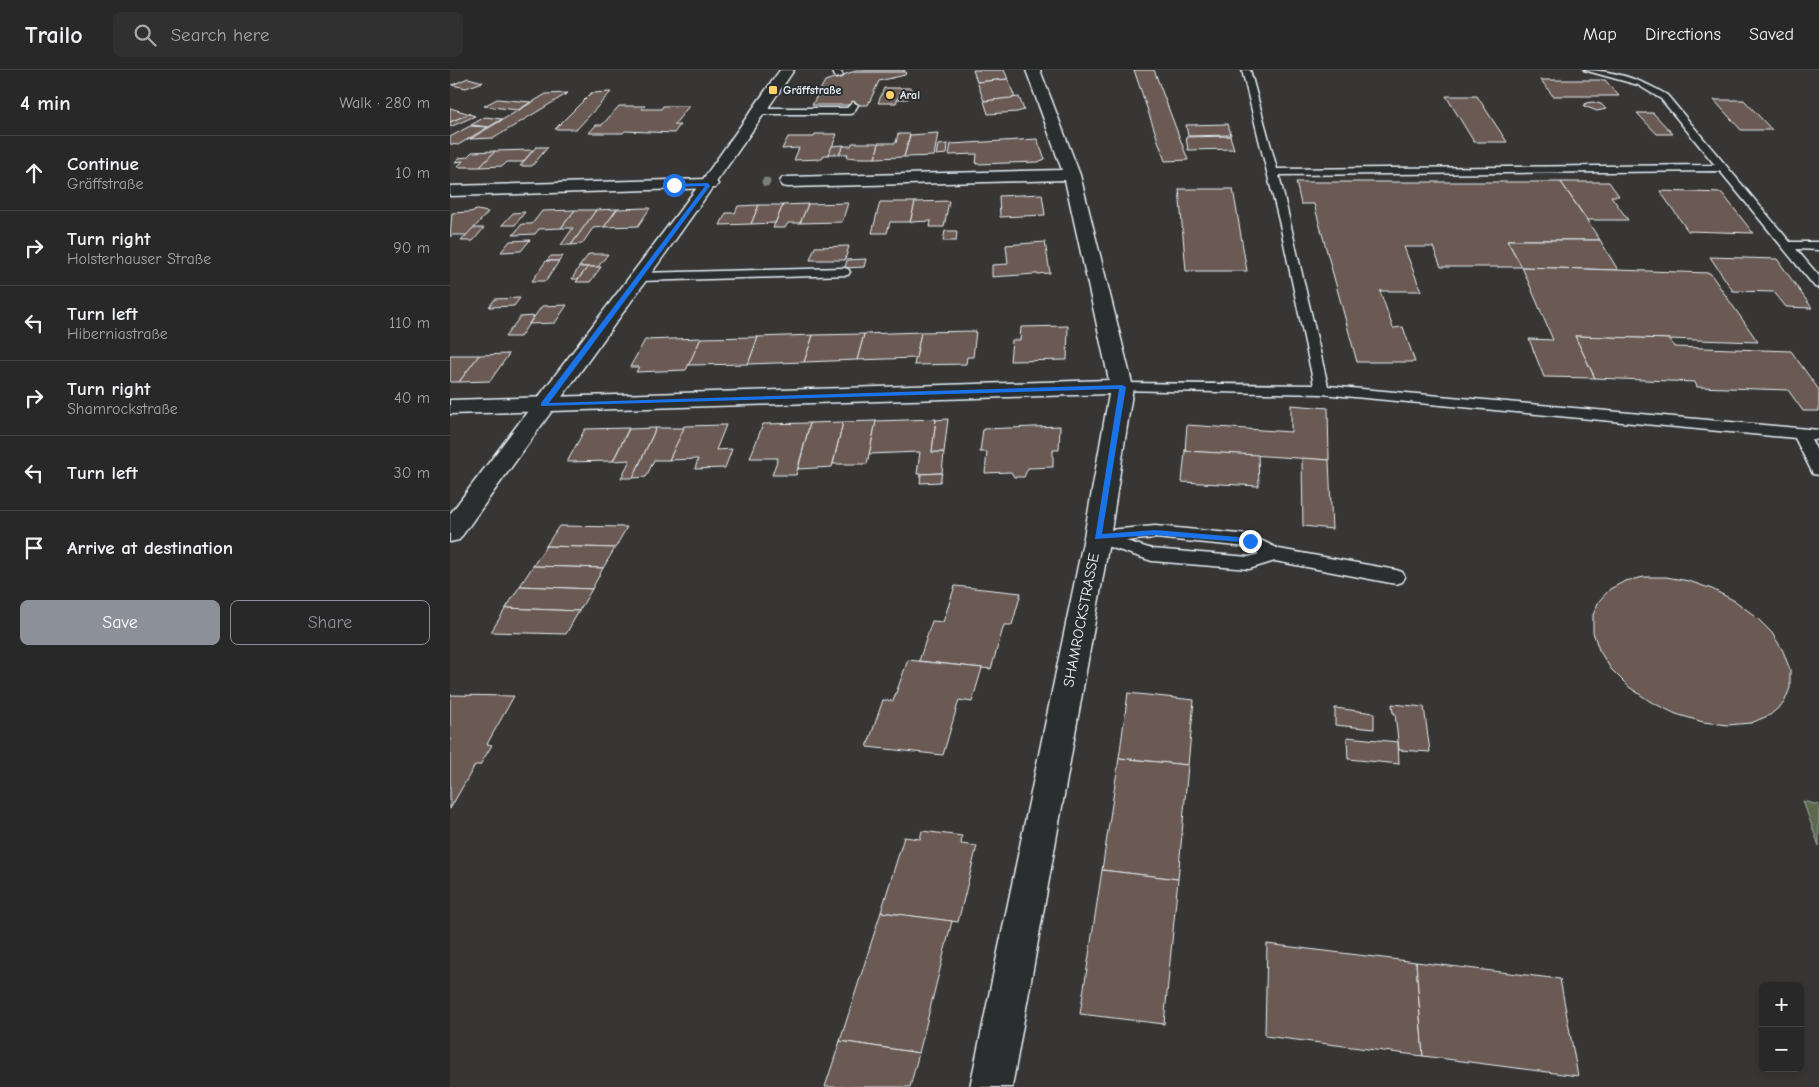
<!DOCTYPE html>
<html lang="en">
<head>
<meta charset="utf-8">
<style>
	:root { --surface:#292828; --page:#313030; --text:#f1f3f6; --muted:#a5a6a8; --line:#454445; --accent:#8c9099 }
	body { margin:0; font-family:"Comic Neue",sans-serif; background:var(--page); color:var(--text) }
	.controls { position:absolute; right:15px; bottom:15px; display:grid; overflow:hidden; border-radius:8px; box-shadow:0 2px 8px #0003 }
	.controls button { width:45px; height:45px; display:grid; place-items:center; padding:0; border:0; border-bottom:1px solid var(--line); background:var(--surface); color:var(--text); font:25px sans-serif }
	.stop { position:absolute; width:15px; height:15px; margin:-11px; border:4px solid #1a73e8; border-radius:50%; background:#fff }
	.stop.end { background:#1a73e8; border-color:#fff; box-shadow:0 1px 5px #0008 }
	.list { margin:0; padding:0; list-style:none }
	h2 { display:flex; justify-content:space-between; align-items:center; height:65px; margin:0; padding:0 20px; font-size:21px }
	h2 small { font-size:16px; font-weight:400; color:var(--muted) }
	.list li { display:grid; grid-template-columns:32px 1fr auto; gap:15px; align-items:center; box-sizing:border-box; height:75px; padding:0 20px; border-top:1px solid var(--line) }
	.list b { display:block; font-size:19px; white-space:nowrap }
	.list p { margin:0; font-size:16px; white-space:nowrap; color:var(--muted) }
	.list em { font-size:16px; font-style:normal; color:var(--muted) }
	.actions { display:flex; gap:10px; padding:15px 20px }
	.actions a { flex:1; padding:11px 0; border:1px solid var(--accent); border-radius:8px; text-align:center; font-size:18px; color:var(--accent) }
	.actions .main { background:var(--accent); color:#fff }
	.icon { flex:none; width:28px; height:28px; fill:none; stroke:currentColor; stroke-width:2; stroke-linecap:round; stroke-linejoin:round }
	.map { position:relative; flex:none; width:1369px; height:1017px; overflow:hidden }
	header { display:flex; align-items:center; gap:30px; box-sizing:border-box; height:70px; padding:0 25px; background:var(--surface); border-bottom:1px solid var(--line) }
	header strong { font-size:24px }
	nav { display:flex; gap:28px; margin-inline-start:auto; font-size:18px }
	.search { width:350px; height:45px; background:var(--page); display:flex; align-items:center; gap:12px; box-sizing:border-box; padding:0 18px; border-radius:8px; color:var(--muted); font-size:19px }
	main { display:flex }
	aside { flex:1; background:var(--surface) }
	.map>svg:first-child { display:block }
	.green { fill:#5d6850; stroke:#a2aca4 }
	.building { fill:#6a5a53; stroke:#e8f1f8 }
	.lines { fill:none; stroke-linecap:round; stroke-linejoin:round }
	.service-casing { stroke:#e8f1f8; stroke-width:3 }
	.minor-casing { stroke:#e8f1f8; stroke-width:3 }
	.secondary-casing { stroke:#e8f1f8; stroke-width:3 }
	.service { fill:#2a2d2e; fill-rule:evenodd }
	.minor { fill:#2a2d2e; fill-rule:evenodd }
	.secondary { fill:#2a2d2e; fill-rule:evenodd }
	.tree { fill:#7a7f7b }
	.route { fill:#1a73e8 }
	.poi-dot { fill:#ffd166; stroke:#2a2d2e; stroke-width:2 }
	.labels { text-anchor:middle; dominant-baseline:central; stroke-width:4; stroke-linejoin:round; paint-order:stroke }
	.far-poi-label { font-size:12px; font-weight:bold; fill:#e8f1f8; stroke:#2a2d2e; text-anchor:start }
	.street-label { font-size:15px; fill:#e8f1f8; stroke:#2a2d2e }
</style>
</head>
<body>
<header>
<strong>Trailo</strong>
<div class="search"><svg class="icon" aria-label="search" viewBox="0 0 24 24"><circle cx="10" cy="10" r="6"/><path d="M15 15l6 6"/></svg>Search here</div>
<nav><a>Map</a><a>Directions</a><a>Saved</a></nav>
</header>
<main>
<aside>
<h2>4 min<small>Walk · 280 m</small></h2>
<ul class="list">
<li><svg class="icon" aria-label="ahead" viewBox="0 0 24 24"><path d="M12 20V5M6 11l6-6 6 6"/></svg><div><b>Continue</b><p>Gräffstraße</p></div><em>10 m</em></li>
<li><svg class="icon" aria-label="right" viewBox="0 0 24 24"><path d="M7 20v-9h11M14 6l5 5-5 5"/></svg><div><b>Turn right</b><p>Holsterhauser Straße</p></div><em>90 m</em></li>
<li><svg class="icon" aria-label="left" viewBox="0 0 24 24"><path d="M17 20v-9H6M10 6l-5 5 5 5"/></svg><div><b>Turn left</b><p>Hiberniastraße</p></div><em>110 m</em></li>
<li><svg class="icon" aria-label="right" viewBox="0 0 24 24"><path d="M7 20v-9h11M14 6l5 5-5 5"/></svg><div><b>Turn right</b><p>Shamrockstraße</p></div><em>40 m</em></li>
<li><svg class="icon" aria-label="left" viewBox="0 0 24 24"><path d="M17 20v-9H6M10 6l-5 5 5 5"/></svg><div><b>Turn left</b></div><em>30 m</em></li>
<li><svg class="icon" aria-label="arrive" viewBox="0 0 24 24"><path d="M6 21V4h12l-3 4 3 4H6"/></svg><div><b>Arrive at destination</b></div></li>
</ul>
<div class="actions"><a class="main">Save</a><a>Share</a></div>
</aside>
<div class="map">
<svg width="1369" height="1017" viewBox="0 0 1369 1017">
	<rect width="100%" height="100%" fill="#373635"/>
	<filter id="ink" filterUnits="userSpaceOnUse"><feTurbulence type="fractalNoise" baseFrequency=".02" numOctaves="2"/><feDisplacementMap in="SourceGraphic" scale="10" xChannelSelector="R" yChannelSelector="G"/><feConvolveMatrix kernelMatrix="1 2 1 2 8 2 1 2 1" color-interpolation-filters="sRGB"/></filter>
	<g filter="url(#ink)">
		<polygon class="green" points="1353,731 1369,735 1369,776"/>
		<g class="building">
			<polygon points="405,0 455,0 453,3 403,3"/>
			<polygon points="523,0 554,0 558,9 527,12"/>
			<polygon points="684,0 704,0 738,90 715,91"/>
			<polygon points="402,2 456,2 455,5 429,11 418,35 362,35 375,11"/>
			<polygon points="18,8 33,12 16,18 2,15"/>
			<polygon points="558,9 565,28 534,31 527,12"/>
			<polygon points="1091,10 1155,10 1169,26 1103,26"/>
			<polygon points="434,18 452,18 446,33 428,33"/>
			<polygon points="452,18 462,18 458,29 448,29"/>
			<polygon points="161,22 127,59 105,59 141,23"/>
			<polygon points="118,23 44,68 20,69 96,24"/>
			<polygon points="996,26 1027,26 1057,72 1024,72"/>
			<polygon points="569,27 574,40 567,42 538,44 534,31"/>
			<polygon points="47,29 81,32 68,40 34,36"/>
			<polygon points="1264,30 1294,30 1322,60 1291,60"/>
			<polygon points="1143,32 1151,34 1156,39 1147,41 1134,36 1136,33"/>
			<polygon points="169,36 195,36 192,39 211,39 213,36 239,36 224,55 230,55 224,63 175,61 173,63 139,63 146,55 152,55"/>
			<polygon points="0,38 20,44 0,52"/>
			<polygon points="1187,43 1203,43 1223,64 1207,64"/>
			<polygon points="19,44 25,46 0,57 0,52"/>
			<polygon points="35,47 52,49 39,57 21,55"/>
			<polygon points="778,54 781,65 738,66 736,55"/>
			<polygon points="20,56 38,57 8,75 0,74 0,67"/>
			<polygon points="488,63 484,86 454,87 460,65"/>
			<polygon points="365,64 387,64 379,85 374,85 372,89 344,90 349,78 332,79 338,67 364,67"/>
			<polygon points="448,64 460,64 454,87 425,88 429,73 446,73"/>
			<polygon points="780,66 784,79 738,80 736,67"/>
			<polygon points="587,69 595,89 588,92 526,94 527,84 499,85 501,74"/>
			<polygon points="402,73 429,73 425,88 406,88 397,87 398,84 389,84 393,76 401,76"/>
			<polygon points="498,74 497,84 486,85 488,75"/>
			<polygon points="382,76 394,75 389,84 379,84"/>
			<polygon points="86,77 98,77 82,96 70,96"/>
			<polygon points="83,80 73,92 57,92 53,96 30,97 45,81"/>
			<polygon points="45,81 30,97 7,97 13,91 5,92 9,88 17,87 22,82"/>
			<polygon points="846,112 1111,112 1150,170 1057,170 1072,197 991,197 983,177 954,177 971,221 930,221 943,258 953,257 965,292 907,292 864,134 851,134"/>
			<polygon points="1111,112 1159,112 1169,126 1161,126 1178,150 1137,150"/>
			<polygon points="729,119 783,119 797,201 736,201"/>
			<polygon points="1210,121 1272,123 1303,163 1238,161"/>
			<polygon points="592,124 595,145 550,147 549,126"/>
			<polygon points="499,131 494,157 480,157 481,151 460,152 465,132"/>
			<polygon points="430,132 465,132 460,152 440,152 437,163 422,163"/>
			<polygon points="398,133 392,152 350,153 358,134"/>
			<polygon points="358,134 350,153 338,153 335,158 323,158 333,135"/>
			<polygon points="309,135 301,154 270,155 276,143 285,143 288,136"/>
			<polygon points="309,135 333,135 325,153 301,154"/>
			<polygon points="197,138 200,138 188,156 154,157 167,139"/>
			<polygon points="167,139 154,157 143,158 132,174 121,175 146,140"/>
			<polygon points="27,140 38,142 18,165 2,165 0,167 2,143 20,142"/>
			<polygon points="125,140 146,140 121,175 111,175 123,158 111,158"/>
			<polygon points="125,140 111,158 89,159 85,164 63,165 72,154 82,154 92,141"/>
			<polygon points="75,142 65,155 52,155 63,143"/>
			<polygon points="23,158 34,158 23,171 11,171"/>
			<polygon points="495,161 507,161 506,171 493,171"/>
			<polygon points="80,170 71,181 51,182 60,171"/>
			<polygon points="1057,170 1150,170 1168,200 1072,197"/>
			<polygon points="595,172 600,203 542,207 542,195 558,194 556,175"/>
			<polygon points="399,176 395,190 360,190 365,177"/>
			<polygon points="139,184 158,184 148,197 129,197"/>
			<polygon points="101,186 113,186 109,191 96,191"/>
			<polygon points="1260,187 1327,189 1362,238 1336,237 1324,222 1283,221"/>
			<polygon points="416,189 414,197 395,198 397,190"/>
			<polygon points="96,191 109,191 96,211 82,211"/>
			<polygon points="129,197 138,197 128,209 122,209"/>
			<polygon points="138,197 151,197 140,212 126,212"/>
			<polygon points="1072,197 1260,203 1308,272 1125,266 1145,308 1094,307 1079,269 1103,270"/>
			<polygon points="70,228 64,236 39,237 45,229"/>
			<polygon points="117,235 105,253 79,254 92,236"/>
			<polygon points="84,246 70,267 55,267 70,247"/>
			<polygon points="618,256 617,290 560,291 562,270 570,270 571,257"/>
			<polygon points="526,261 523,287 517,287 516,294 464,295 471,262"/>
			<polygon points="471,262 466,288 407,290 414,264"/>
			<polygon points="414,264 407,290 354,292 363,265"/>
			<polygon points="363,265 354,292 298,294 308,267"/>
			<polygon points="1125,266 1220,269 1224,277 1341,281 1369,320 1369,341 1353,341 1338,320 1247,317 1245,312 1145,308"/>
			<polygon points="308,267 298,294 238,295 251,268"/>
			<polygon points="251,268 236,300 186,302 189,297 180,297 195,270"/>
			<polygon points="59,284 40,311 9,312 29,285"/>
			<polygon points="0,285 29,285 9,312 0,312"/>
			<polygon points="841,335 878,338 879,390 735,381 737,355 841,362"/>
			<polygon points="486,349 482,382 494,382 492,403 467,404 470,382 419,384 426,351"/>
			<polygon points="498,349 494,382 482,382 486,350"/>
			<polygon points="426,351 417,394 383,394 393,352"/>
			<polygon points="393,352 382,397 348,399 360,353"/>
			<polygon points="360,353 346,405 322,405 328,388 300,388 313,354"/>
			<polygon points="276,355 266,380 282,379 275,398 245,399 248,389 219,390 234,356"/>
			<polygon points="610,356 609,380 603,380 603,397 578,398 574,407 564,407 561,402 535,403 537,382 530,382 533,359"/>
			<polygon points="179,358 163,391 117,392 135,359"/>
			<polygon points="206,358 183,408 171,408 180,390 163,391 179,359"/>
			<polygon points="206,358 234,358 219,390 204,390 196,407 183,408"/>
			<polygon points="735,381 808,385 809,416 732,412"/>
			<polygon points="852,388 879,390 882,459 853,456"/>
			<polygon points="492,403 490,412 470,413 471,404"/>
			<polygon points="109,456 177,457 165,478 96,476"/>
			<polygon points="96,476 165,478 153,498 83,496"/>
			<polygon points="83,496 153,498 142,519 70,516"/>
			<polygon points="1194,507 1216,507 1239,511 1262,519 1285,531 1305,546 1322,563 1333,581 1340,600 1340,618 1334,633 1320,645 1301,653 1278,655 1253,652 1226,644 1201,632 1179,617 1161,599 1149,580 1143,562 1143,545 1149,531 1160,519 1175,511"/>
			<polygon points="70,516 142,519 129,541 56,538"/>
			<polygon points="505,516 571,523 562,555 554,555 541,599 469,591 482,551 493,552"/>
			<polygon points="56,538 129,541 116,564 41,562"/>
			<polygon points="458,590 532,598 522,632 509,630 493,685 417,677 433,630 443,631"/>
			<polygon points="678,623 744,630 738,695 669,688"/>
			<polygon points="0,625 64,626 37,674 42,675 30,695 25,695 0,739"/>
			<polygon points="942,634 974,637 980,682 949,680 945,643 943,643"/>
			<polygon points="885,638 924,643 924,659 885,655"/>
			<polygon points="897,667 948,672 949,694 898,689"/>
			<polygon points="669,688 738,695 728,809 652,800"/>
			<polygon points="472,761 512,766 511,774 527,776 508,852 431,842 454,767 470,769"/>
			<polygon points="652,800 728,809 714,954 630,944"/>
			<polygon points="431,842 502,851 469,983 390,971"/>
			<polygon points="817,874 966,892 973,986 815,966"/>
			<polygon points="966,892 1110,909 1128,1006 973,986"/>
			<polygon points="390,971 469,983 460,1017 375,1017"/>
		</g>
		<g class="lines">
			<g class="service-casing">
				<g id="service">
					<polygon points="382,0 390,0 393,6 386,8"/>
					<path d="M792 0H800L827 99 1265 95 1211 29 1188 15 1134 0C1164 0 1192 10 1217 25L1340 172H1369V180L1346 179 1369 206V218L1365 217 1270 101 829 105 878 316 1369 360V370L1361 369 1369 385V405L1363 404 1345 368 872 324 667 320 665 317 672 313 864 315 831 159Z"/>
					<polygon points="403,32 408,35 403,43 400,44 308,44 303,41 308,38 397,38"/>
					<polygon points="394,198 398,199 400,202 398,205 189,211 183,207 189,203"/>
					<path d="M705 456 800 465 829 479 946 500 952 502 955 507 952 512 946 514 825 491 799 499 702 491 641 471 639 467 641 463 647 461ZM705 468 797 477 809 484 799 487 702 479 676 471Z"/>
				</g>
			</g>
			<g class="minor-casing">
				<g id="minor">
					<polygon points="576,0 590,0 630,105 683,317 660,467 562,1017 520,1017 634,467 659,324 0,344 0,330 659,310 615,110 338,117 332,116 330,112 332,108 338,107 612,100"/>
					<polygon points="259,109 265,110 268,114 265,118 0,126 0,116"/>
				</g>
			</g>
			<g class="secondary-casing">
				<path id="secondary" d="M330 0H344C236 159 121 313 9 470L0 472V444L246 119Z"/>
			</g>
			<use href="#service" class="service"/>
			<use href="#minor" class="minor"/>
			<use href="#secondary" class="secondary"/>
		</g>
		<circle class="tree" cx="316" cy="112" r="4.5"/>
	</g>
	<polygon class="route" points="258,113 260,116 99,333 672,315 676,317 652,464 705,460 800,468 803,469 803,473 705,465 645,469 669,319 91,336 91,333 255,116 224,117 222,114"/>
	<g class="poi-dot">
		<rect x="318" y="15" width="10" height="10" rx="2.5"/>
		<circle cx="440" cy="25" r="5"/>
	</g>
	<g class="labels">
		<g class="far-poi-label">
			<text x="333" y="20">Gräffstraße</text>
			<text x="450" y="25">Aral</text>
		</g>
		<g class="street-label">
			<text transform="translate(631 550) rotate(-79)">SHAMROCKSTRASSE</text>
		</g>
	</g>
</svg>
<div class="controls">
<button>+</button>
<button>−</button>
</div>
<div class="stop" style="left:224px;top:115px"></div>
<div class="stop end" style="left:800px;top:471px"></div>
</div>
</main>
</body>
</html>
